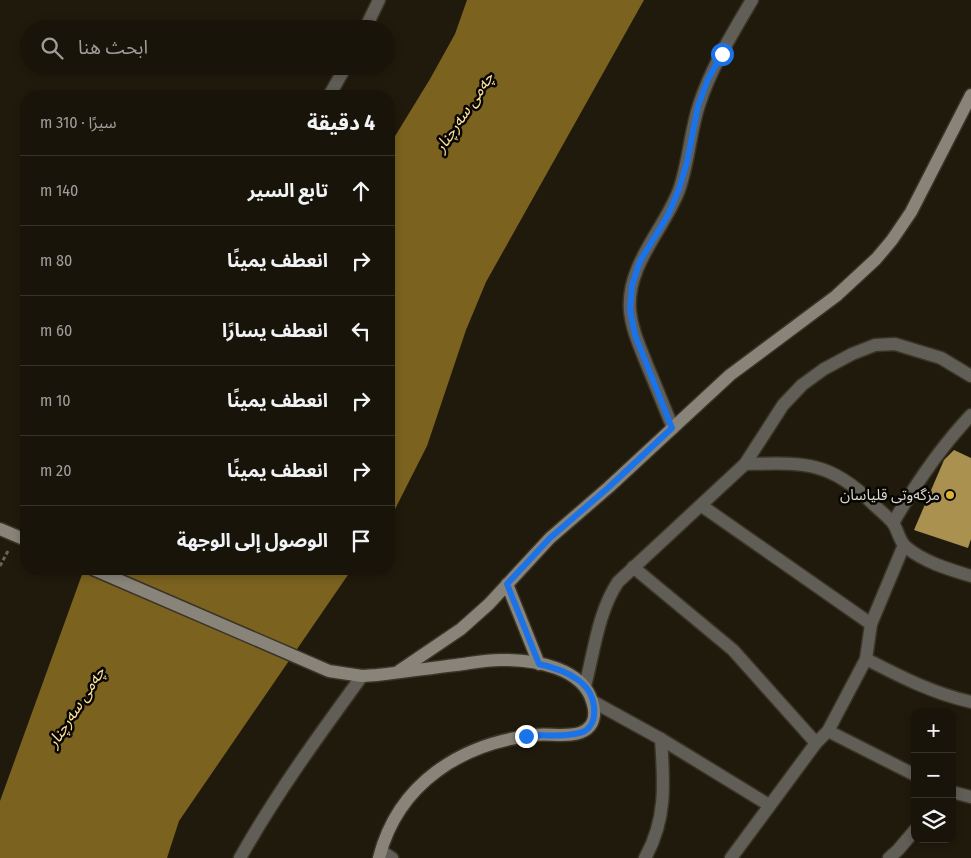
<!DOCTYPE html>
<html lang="ar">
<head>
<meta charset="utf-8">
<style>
	:root { --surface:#181409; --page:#211d12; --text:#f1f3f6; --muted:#9f9e9c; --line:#36332a }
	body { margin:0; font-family:"Fira Sans Condensed","Noto Sans Arabic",sans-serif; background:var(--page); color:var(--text); direction:rtl }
	.controls { position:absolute; right:15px; bottom:15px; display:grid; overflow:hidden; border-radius:10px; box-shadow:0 2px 8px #0003 }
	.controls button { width:45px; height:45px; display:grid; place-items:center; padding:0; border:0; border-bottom:1px solid var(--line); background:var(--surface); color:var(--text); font:25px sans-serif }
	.stop { position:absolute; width:15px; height:15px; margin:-11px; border:4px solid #1a73e8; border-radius:50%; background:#fff }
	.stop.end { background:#1a73e8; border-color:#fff; box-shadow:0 1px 5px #0008 }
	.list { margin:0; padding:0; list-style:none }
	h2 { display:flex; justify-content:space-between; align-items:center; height:65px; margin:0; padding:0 20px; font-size:21px }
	h2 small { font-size:16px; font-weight:400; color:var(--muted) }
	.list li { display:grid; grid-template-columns:32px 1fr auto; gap:15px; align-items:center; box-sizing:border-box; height:70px; padding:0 20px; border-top:1px solid var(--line) }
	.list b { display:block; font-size:19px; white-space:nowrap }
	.list em { font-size:16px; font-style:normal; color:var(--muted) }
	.icon { flex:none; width:28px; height:28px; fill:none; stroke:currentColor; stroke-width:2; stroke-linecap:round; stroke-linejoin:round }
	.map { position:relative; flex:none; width:971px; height:858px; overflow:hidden; direction:ltr }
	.search { position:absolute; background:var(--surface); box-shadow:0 2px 8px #0003; left:20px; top:20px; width:375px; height:55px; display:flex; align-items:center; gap:12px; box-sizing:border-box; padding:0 18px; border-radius:28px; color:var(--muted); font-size:19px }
	.panel { position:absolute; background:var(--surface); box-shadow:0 2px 8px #0003; left:20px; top:90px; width:375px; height:485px; border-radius:20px; direction:rtl }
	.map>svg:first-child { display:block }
	.water { fill:#7b621f }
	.building { fill:#aa9150 }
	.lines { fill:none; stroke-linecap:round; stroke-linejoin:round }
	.street-casing { stroke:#3a3427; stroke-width:15 }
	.secondary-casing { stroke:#3a3427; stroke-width:15 }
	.path { stroke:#676256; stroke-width:3; stroke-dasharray:4 2.5; stroke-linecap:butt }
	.street { stroke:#615e57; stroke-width:12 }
	.secondary { stroke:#898479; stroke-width:12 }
	.route { stroke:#1a73e8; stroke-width:6 }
	.poi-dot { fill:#ddb133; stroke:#080602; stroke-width:2 }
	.labels { text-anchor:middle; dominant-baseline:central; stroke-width:5; stroke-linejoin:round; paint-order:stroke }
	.poi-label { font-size:15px; fill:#dbd7ce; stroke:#080602; text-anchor:end }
	.water-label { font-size:16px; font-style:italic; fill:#fee19a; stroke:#080602 }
</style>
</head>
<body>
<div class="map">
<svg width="971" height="858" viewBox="0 0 971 858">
	<rect width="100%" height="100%" fill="#201a0c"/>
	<g class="water">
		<polygon points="467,0 644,0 486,282 466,330 427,446 389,521 389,146 430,79 455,34"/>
		<polygon points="84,569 352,569 179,821 167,858 0,858 0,801"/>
	</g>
	<polygon class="building" points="954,450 971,458 971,539 968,548 914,530 944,460"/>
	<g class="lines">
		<g class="street-casing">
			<g id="street">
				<polyline points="365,29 379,0"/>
				<polyline points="329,96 346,66"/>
				<path d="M673 428C664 407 656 386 647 365 640 347 632 330 630 311 626 265 664 230 679 190 689 162 690 132 699 105 711 68 732 34 752 0"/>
				<path d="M745 464C802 463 829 460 871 502 878 509 887 516 893 523 898 530 899 541 906 547 924 562 948 569 971 576"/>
				<polyline points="702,506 871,624"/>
				<path d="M893 523C916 483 939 449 971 415"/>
				<polyline points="633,567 733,650 816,743"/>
				<path d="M866 659C901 677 932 693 971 702"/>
				<path d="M585 686C594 652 598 612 618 582L745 464 783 405 802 385 824 369 852 354 875 345 895 344 941 358 971 376"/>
				<polyline points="592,701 661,739 769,805"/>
				<polyline points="828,731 915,775"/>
				<polyline points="952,792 971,797"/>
				<polyline points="381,851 392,858"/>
				<path d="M240 858C276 794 319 735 362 676"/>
				<path d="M645 858C667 819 664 782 661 739"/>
				<polyline points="731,858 816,743 828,731 866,659 871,624 904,545"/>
				<polyline points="889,858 898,850 915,830"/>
			</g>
		</g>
		<g class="secondary-casing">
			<g id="secondary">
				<polyline points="0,529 26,540"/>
				<path d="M93 569 329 671 362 676 377 675C404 672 430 668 456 665 472 663 489 659 505 660 536 660 582 668 592 701 595 710 596 722 587 729 575 739 550 733 535 735 462 743 398 783 379 858"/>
				<polyline points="507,584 539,664"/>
				<polyline points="399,671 461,629 489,604 550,538 609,487 730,375 836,296 876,259 892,240 911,212 971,95"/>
			</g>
		</g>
		<polyline class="path" points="0,566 9,549"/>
		<use href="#street" class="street"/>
		<use href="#secondary" class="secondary"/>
	</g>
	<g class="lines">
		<path class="route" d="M526 736C543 734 570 738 585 731 590 728 594 721 594 715 597 682 565 670 539 664L507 584 550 538 609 487 672 428 635 335 630 310 632 285 640 261 668 215 679 189 687 162 698 106 708 79 722 54"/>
	</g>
	<circle class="poi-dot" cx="950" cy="495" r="5"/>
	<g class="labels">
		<g class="poi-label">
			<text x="940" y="495">مزگەوتی قلیاسان</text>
		</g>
		<g class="water-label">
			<text transform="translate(464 112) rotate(-56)">چەمی سەرچنار</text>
			<text transform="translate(76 707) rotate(-57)">چەمی سەرچنار</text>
		</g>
	</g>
</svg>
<div class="controls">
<button>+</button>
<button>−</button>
<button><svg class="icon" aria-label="layers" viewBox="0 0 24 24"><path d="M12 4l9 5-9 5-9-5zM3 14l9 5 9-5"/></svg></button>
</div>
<div class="stop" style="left:722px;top:54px"></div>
<div class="stop end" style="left:526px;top:736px"></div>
<div class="search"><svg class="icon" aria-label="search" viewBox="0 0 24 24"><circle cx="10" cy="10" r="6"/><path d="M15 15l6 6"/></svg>ابحث هنا</div>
<section class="panel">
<h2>4 دقيقة<small>سيرًا · 310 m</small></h2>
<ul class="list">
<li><svg class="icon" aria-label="ahead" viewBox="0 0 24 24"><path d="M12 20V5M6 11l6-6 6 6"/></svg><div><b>تابع السير</b></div><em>140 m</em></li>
<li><svg class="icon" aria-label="right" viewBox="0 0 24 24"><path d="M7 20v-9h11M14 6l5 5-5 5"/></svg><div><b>انعطف يمينًا</b></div><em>80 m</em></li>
<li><svg class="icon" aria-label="left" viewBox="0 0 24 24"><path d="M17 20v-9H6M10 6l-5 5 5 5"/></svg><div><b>انعطف يسارًا</b></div><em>60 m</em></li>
<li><svg class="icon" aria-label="right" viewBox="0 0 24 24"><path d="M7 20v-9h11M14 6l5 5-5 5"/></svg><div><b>انعطف يمينًا</b></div><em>10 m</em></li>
<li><svg class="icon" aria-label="right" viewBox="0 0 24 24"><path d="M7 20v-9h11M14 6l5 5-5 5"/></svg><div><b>انعطف يمينًا</b></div><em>20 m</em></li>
<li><svg class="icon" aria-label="arrive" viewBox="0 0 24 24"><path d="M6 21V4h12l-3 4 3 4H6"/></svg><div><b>الوصول إلى الوجهة</b></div></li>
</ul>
</section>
</div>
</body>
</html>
